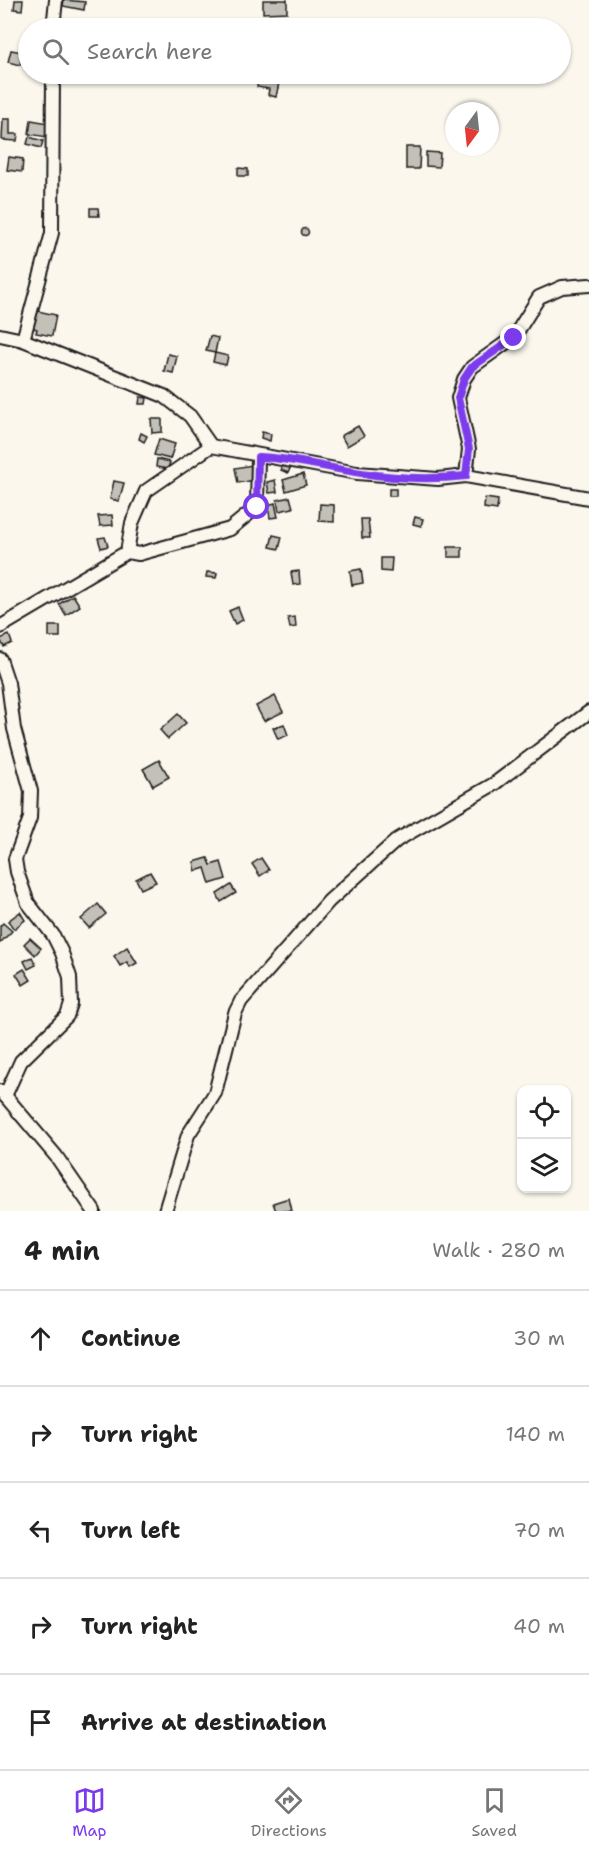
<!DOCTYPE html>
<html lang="en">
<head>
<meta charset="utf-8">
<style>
	:root { --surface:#fff; --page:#f6f6f6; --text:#222; --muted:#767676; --line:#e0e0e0; --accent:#7c3aed }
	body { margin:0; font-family:"Shantell Sans",sans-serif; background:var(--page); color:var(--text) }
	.controls { position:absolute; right:18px; bottom:18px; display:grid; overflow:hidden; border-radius:12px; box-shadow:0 2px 4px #0004 }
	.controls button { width:54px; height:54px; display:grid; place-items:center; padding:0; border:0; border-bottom:2px solid var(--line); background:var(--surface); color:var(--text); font:30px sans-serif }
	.compass { position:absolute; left:445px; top:102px; width:54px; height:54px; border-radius:50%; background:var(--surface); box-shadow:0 2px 4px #0004; rotate:195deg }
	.stop { position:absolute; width:18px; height:18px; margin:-14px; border:4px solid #7c3aed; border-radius:50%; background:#fff }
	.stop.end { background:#7c3aed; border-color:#fff; box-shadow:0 2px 6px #0008 }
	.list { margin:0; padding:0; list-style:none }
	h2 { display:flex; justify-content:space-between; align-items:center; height:78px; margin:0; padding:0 24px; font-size:26px }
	h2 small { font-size:20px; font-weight:400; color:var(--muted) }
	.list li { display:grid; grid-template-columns:39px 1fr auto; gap:18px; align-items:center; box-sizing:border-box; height:96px; padding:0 24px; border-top:2px solid var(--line) }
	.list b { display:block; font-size:22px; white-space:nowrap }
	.list em { font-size:20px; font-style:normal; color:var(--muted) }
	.icon { flex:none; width:33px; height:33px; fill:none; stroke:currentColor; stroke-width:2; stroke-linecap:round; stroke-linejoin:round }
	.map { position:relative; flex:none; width:589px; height:1211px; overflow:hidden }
	.search { position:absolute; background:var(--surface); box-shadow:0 2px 4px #0004; left:18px; right:18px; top:18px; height:66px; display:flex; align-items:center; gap:15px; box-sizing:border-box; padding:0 21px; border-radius:33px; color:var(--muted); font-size:22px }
	.sheet { height:558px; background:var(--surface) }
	nav { display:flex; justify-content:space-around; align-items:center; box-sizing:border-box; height:84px; border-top:2px solid var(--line); background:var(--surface); font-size:16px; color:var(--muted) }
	nav a { display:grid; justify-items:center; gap:3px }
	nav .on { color:var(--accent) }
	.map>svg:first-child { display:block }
	.building { fill:#c3c0b8; stroke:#1c1c1c; stroke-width:1.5 }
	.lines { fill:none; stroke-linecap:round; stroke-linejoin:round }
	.minor-casing { stroke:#1c1c1c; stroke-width:16 }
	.minor { stroke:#fbf7ec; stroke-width:12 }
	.route { stroke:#7c3aed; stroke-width:8 }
</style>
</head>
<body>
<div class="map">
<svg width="589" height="1211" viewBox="0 0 589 1211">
	<rect width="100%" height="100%" fill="#fbf7ec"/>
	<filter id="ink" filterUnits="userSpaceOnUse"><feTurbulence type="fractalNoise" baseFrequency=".0167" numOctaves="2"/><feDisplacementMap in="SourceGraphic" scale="12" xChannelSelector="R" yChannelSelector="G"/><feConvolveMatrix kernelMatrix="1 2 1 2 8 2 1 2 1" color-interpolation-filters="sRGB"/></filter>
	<g filter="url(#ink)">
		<g class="building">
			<polygon points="15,0 23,0 22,10 14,9"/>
			<polygon points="64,0 85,2 84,10 63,6"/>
			<polygon points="263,0 287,0 287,12 263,13"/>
			<polygon points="11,50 23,52 20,65 8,62"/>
			<polygon points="258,80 279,83 276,97 268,95 269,89 257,87"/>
			<polygon points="3,119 10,119 10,134 18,134 17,141 2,140"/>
			<polygon points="31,120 49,123 47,137 29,134"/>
			<polygon points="29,137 43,141 41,148 27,144"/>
			<polygon points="406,147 420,147 419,169 406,169"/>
			<polygon points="426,152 440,153 439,167 426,166"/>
			<polygon points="9,157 23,159 22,172 7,170"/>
			<polygon points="238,168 248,169 248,176 238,176"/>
			<polygon points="90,208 98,208 99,216 90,216"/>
			<circle cx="305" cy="232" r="3.5"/>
			<polygon points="33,310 56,315 52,336 36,333 37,329 30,327"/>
			<polygon points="210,336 218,338 215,353 206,351"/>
			<polygon points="215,353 228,356 226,365 213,362"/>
			<polygon points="168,354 177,356 173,373 164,371"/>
			<polygon points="140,397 147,398 146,404 139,404"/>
			<polygon points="151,419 162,419 162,432 152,433"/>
			<polygon points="358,426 364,436 347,446 341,436"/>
			<polygon points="262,432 271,434 270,441 261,438"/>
			<polygon points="141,433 147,436 144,442 139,439"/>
			<polygon points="159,439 175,444 170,459 154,455"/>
			<polygon points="157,459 170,462 168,469 156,467"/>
			<polygon points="284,463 291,466 288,473 281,470"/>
			<polygon points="252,465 255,480 238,483 235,468"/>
			<polygon points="303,474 306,485 286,491 283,480"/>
			<polygon points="275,480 277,492 269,493 267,482"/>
			<polygon points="114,481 124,483 119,501 110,499"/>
			<rect x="389" y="489" width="7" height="7"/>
			<polygon points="290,497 293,508 279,511 277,500"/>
			<polygon points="485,498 498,500 497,510 484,508"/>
			<polygon points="275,503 278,517 270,518 268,505"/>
			<polygon points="320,504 334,505 334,522 319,521"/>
			<polygon points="112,515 113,525 100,526 98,516"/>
			<polygon points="415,517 423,519 421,526 413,524"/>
			<polygon points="361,519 368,519 370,538 362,538"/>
			<polygon points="273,535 282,537 279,549 270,547"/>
			<polygon points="105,537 108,546 101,548 98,538"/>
			<rect x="448" y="547" width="14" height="10"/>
			<polygon points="381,558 392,558 391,572 381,571"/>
			<polygon points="361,569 363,583 352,585 350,571"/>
			<polygon points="299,571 300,584 293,585 291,572"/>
			<polygon points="207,572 217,573 216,578 206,577"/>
			<polygon points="73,595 80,606 66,615 59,604"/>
			<polygon points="238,607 243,620 235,624 229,611"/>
			<polygon points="295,617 296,627 290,628 288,618"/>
			<rect x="49" y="626" width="11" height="11"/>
			<polygon points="9,635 12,643 4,647 0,639"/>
			<polygon points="275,696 283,712 264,721 256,706"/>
			<polygon points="178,714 186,723 168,739 160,730"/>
			<polygon points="284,724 288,735 278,739 273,728"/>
			<polygon points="159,760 169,777 153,786 143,769"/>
			<polygon points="208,858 211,865 221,862 226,879 210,884 205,868 196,871 194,862"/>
			<polygon points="261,858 269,870 260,876 252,864"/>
			<polygon points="150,872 156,882 141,889 136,879"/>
			<polygon points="231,885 236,893 221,902 217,894"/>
			<polygon points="98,904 106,914 89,928 81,919"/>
			<polygon points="20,912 25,920 14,929 8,921"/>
			<polygon points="3,923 12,931 0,943 0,926"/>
			<polygon points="30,938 41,948 35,955 24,944"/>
			<polygon points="127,947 137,963 130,967 127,962 120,966 114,956"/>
			<polygon points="32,957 36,965 28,969 24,961"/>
			<polygon points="24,969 31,980 23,985 16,974"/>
			<polygon points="289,1198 292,1211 276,1211 273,1203"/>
		</g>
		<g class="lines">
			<g class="minor-casing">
				<g id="minor">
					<polyline points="53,28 56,0"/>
					<polyline points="0,335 23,340 164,396 190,416 211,446 357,473 438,479 466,476 589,498"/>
					<polyline points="23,340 52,233 53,74"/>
					<polyline points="466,476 469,449 458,398 464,379 472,367 514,337 539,297 562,287 589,285"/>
					<polyline points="127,552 132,523 146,491 211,446"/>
					<polyline points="0,627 127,552 139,554 230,529 257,507 258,457"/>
					<polyline points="0,659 8,683 14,729 31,791 30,818 15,859 17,872 28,903 53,935 62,953 70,977 71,1004 67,1016 21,1061 5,1096"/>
					<polyline points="1,1091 56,1156 94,1211"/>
					<polyline points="165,1211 188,1135 215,1093 235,1013 241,1001 329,901 397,840 494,784 589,712"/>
				</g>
			</g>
			<use href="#minor" class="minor"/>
		</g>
	</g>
	<g class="lines" filter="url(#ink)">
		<path class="route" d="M257 507 258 457C291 458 322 467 355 472 391 478 430 480 466 476L469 449 458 398 464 379 472 367 514 338"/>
	</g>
</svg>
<div class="controls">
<button><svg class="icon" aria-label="locate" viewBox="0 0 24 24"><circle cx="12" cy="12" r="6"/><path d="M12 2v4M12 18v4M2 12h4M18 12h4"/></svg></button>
<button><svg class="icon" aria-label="layers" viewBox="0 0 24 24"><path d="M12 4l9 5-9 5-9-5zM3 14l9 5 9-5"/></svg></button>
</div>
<svg class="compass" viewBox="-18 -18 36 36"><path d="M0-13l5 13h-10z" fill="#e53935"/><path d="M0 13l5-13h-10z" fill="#767676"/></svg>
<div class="stop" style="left:257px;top:507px"></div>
<div class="stop end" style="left:514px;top:338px"></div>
<div class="search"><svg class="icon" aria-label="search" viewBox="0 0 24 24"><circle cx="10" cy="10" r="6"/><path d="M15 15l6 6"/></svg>Search here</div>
</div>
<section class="sheet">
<h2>4 min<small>Walk · 280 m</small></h2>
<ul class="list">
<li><svg class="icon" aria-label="ahead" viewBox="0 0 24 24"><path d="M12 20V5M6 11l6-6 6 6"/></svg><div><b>Continue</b></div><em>30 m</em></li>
<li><svg class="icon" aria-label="right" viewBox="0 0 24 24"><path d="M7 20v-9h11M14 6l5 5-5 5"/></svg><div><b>Turn right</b></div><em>140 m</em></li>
<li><svg class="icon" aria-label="left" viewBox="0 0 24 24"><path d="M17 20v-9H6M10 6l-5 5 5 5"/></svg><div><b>Turn left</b></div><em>70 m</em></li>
<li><svg class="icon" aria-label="right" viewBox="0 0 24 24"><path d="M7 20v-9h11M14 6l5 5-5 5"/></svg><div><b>Turn right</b></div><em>40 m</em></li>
<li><svg class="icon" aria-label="arrive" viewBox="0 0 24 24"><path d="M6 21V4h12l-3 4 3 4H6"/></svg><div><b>Arrive at destination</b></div></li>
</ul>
</section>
<nav>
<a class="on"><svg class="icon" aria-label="map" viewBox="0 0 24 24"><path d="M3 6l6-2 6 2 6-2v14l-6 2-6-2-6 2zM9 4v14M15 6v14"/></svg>Map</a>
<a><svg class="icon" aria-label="directions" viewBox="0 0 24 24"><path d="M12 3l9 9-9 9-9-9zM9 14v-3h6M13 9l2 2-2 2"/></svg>Directions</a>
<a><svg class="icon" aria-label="saved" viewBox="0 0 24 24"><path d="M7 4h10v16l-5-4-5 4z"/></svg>Saved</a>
</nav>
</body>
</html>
